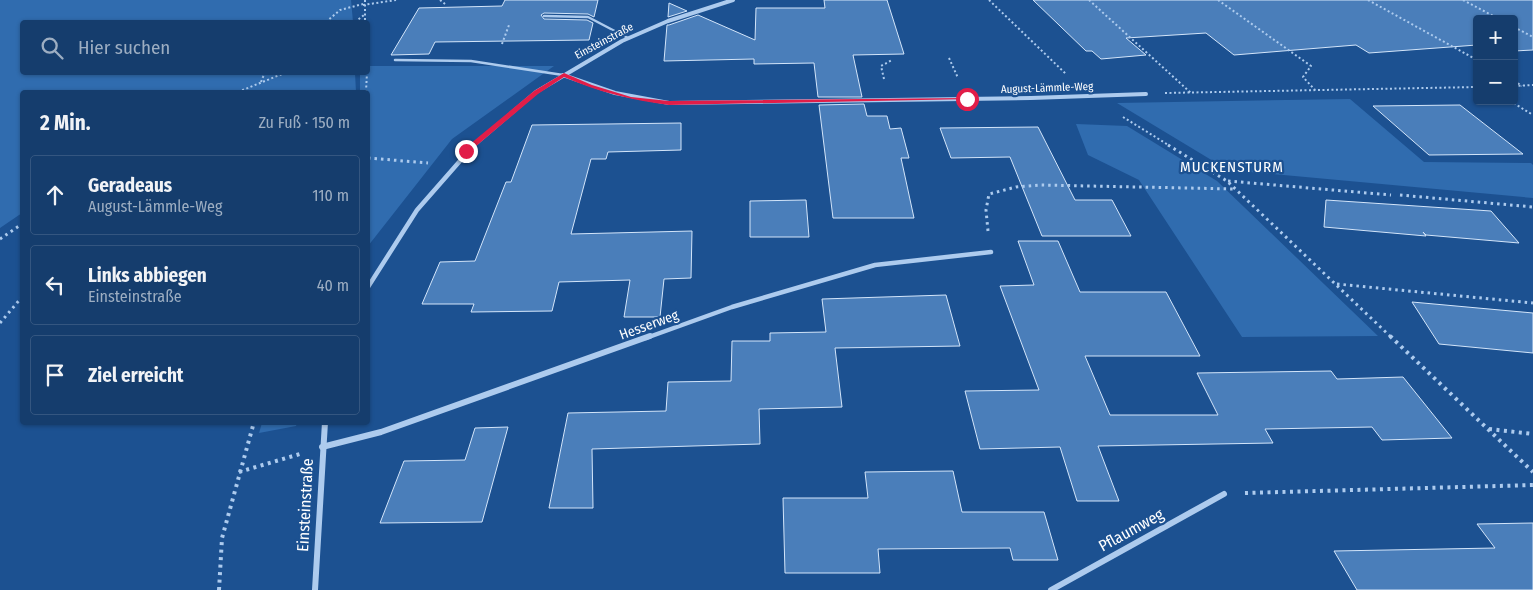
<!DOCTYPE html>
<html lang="de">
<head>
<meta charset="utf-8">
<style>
	:root { --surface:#153d6d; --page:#224875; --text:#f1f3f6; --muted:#9daec2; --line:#345680 }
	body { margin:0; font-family:"Fira Sans Condensed",sans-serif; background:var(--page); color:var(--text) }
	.controls { position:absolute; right:15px; top:15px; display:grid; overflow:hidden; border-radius:5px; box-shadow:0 1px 4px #0004 }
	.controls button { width:45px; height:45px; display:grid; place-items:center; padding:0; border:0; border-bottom:1px solid var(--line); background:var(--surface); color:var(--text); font:25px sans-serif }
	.stop { position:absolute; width:15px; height:15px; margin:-11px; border:4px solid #e11d48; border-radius:50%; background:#fff }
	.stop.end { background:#e11d48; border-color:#fff; box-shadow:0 1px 5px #0008 }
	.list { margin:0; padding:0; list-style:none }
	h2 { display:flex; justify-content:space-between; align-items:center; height:65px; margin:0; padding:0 20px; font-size:21px }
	h2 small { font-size:16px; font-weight:400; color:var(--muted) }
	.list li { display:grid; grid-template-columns:32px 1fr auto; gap:15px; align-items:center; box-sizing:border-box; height:80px; margin:0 10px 10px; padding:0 10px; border:1px solid var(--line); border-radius:5px }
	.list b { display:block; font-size:19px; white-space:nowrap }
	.list p { margin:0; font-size:16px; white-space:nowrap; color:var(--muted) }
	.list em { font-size:16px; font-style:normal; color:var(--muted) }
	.icon { flex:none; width:28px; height:28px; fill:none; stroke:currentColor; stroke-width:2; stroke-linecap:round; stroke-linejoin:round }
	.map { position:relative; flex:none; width:1533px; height:590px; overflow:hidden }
	.search { position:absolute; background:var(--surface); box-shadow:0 1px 4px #0004; left:20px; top:20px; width:350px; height:55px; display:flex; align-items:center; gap:12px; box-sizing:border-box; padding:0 18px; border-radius:5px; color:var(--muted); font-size:19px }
	.panel { position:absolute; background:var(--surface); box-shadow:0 1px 4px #0004; left:20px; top:90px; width:350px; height:335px; border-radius:5px }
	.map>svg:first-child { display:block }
	.green { fill:#306caf }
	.building { fill:#4a7eba; stroke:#d3e5fa }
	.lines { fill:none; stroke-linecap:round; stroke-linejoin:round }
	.path-far2 { stroke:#adcbee; stroke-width:2; stroke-dasharray:2 2.5; stroke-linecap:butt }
	.path-far1 { stroke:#adcbee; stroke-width:3; stroke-dasharray:2.5 4; stroke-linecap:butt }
	.path { stroke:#adcbee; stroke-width:4; stroke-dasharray:3 4.5; stroke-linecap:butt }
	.lane { stroke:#adcbee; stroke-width:2.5 }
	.street-far2 { stroke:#adcbee; stroke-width:4 }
	.street-far1 { stroke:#adcbee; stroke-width:4.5 }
	.street { stroke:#adcbee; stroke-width:6 }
	.route { fill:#e11d48 }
	.labels { text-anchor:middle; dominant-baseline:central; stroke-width:4.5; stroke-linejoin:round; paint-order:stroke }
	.far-street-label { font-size:11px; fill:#fff; stroke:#1c5191 }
	.street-label { font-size:14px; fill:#fff; stroke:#1c5191 }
	.neighbourhood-label { font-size:15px; letter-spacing:1px; fill:#fff; stroke:#1c5191 }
	.near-street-label { font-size:16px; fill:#fff; stroke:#1c5191 }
</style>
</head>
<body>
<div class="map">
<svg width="1533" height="590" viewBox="0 0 1533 590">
	<rect width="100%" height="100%" fill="#1c5191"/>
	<g class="green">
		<polygon points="0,0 351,0 353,22 22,22 22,72 355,73 356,92 22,92 22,213 0,228"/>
		<polygon points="368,66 554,66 452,139 368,246 368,92 357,92 360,92 360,73 368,72"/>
		<polygon points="1350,99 1424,162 1531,163 1533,165 1533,198 1228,170 1117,103"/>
		<polygon points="1076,124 1127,126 1217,181 1378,336 1242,337 1139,180 1088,155"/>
		<polygon points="262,423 262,422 297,423 296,426 259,433"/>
	</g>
	<g class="building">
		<polygon points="505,0 598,0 594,17 588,14 544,13 541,15 544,19 587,20 593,23 589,40 435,42 429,54 391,55 419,8 502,6"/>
		<polygon points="824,0 887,0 904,54 853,55 862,97 818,97 814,63 754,64 754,59 664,61 667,25 669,25 698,15 755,40 756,8 825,8"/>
		<polygon points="1033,0 1533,0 1533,50 1514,51 1514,19 1477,19 1477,45 1369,53 1356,45 1234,55 1206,33 1126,38 1146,55 1101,59 1092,51 1086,51"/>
		<polygon points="669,3 687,11 668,17"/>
		<polygon points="864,104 867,116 887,116 890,129 901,128 909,158 901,158 914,218 833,218 819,105"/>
		<polygon points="1460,105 1523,154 1429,155 1373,106"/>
		<polygon points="681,123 681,150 608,152 606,159 591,159 571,234 692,231 691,278 664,279 660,317 624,317 630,280 559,282 552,311 471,312 474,304 422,304 440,262 475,261 506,182 511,182 532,125"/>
		<polygon points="1038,127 1075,200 1112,200 1131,236 1042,236 1010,157 951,158 940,128"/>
		<polygon points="806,200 809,237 750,237 750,201"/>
		<polygon points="1326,200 1491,211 1519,243 1426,235 1423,232 1426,236 1324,227"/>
		<polygon points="1018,241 1058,241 1080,292 1166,292 1200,356 1085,356 1110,415 1218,415 1197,373 1331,371 1337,379 1403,377 1452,438 1382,440 1372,427 1265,429 1273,443 1098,446 1119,501 1077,501 1060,447 980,449 965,391 1039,390 1000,286 1034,285"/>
		<polygon points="946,295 960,346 835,348 842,407 759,409 760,444 592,449 593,508 549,508 568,413 666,411 668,382 731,381 732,341 770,341 770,333 826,332 822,299"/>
		<polygon points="1412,302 1533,313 1533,353 1439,344"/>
		<polygon points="508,427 482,522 380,523 404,461 465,460 475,428"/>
		<polygon points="953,471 962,512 1044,512 1058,560 1013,560 1010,548 878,549 880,573 785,573 783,498 868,498 865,472"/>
		<polygon points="1533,523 1533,590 1357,590 1334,551 1495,548 1477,524"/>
	</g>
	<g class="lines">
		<g class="path-far2">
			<polyline points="365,0 365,22"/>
			<polyline points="440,0 445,4"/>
			<polyline points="989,0 1066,74"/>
			<polyline points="1089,0 1191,93"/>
			<polyline points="1218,0 1311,66 1303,77 1315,90"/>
			<polyline points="1368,0 1477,60"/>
			<polyline points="1463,0 1499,19"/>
			<polyline points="363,5 396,0"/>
			<polyline points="326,22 340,10 363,4"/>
			<polyline points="355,22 364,15"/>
			<polyline points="1514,27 1533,37"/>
			<polyline points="502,44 509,25"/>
			<polyline points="949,58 958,78"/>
			<polyline points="884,79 881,66 892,60"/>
			<polyline points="1514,81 1522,86"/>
			<polyline points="261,82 265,72"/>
			<polyline points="1514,86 1533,85"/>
			<polyline points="238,92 287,72"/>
			<polyline points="366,92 367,72"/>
			<polyline points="1165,93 1477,87"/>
			<polyline points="1510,101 1533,115"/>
			<polyline points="1123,117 1170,146"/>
		</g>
		<g class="path-far1">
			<polyline points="1168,145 1227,181 1392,338"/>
			<polyline points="368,158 428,163"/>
			<polyline points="1228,181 1391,195"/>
			<polyline points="1400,195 1533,207"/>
			<polyline points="988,231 986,210 989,194 1016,187 1040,185 1235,189"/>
			<polyline points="0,239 22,224"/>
			<polyline points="1337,284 1533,303"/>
			<polyline points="0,323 22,297"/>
		</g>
		<g class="path">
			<polyline points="1390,336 1533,472"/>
			<polyline points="1489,429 1533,434"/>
			<polyline points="239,472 300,454"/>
			<polyline points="1245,493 1533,485"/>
			<polyline points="219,590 222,538 254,422"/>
		</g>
		<g class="lane">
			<polyline points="544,16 588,17 628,38"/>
			<polyline points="395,60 471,61 563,75"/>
		</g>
		<g class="street-far2">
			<polyline points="563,75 615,93 669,103 1031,98 1146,94"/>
			<polyline points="473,146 536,92 622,41 668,21 733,0"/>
		</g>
		<g class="street-far1">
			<polyline points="368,287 417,210 474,145"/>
			<polyline points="646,338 732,307 875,265 991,252"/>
		</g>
		<g class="street">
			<polyline points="322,447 381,432 650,336"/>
			<polyline points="315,590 325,422"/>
			<polyline points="1051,590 1224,494"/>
		</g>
	</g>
	<path class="route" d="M564 73 592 85 631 97 669 101 967 98 970 99 669 105C632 100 598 92 564 77L538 94 469 152H464V149L534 91Z"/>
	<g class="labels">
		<g class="far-street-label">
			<text transform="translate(604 41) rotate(-28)">Einsteinstraße</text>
			<text transform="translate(1047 88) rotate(-2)">August-Lämmle-Weg</text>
		</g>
		<g class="street-label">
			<text transform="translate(649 325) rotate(-20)">Hesserweg</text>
		</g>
		<g class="neighbourhood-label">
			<text x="1232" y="167">MUCKENSTURM</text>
		</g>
		<g class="near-street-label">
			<text transform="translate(305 505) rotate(-87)">Einsteinstraße</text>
			<text transform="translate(1131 530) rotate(-29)">Pflaumweg</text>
		</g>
	</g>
</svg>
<div class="controls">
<button>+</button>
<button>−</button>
</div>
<div class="stop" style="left:967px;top:99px"></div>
<div class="stop end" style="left:466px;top:151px"></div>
<div class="search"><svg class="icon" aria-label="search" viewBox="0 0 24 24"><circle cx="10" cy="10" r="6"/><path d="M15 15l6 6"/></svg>Hier suchen</div>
<section class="panel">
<h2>2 Min.<small>Zu Fuß · 150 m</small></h2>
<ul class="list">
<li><svg class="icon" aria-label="ahead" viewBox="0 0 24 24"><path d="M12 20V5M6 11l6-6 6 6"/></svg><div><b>Geradeaus</b><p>August-Lämmle-Weg</p></div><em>110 m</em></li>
<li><svg class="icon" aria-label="left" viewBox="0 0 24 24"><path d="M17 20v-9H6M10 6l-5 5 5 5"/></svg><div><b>Links abbiegen</b><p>Einsteinstraße</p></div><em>40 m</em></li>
<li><svg class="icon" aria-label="arrive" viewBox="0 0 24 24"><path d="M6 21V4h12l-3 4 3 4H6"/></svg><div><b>Ziel erreicht</b></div></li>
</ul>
</section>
</div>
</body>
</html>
